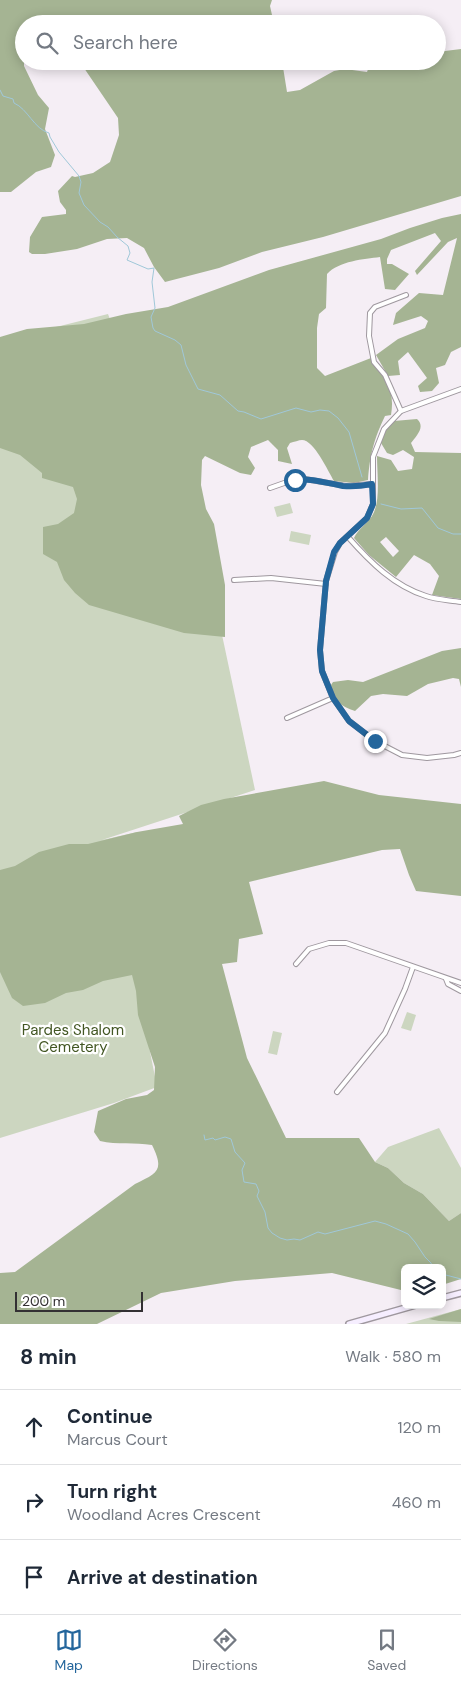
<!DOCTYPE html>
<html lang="en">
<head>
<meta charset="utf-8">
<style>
	:root { --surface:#fff; --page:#f2f2f3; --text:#1f2937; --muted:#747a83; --line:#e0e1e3; --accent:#24669c }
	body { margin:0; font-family:"DM Sans",sans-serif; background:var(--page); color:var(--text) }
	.controls { position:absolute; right:15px; bottom:15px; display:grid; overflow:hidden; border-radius:8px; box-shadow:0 2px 12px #0003 }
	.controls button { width:45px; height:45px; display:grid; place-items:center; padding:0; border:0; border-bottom:1px solid var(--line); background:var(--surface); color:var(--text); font:25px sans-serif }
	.scale { position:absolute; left:15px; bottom:12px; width:128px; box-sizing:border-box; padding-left:5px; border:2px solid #333033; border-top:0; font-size:14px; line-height:18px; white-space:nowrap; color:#333033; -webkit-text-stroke:4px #fff; paint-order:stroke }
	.stop { position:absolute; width:15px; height:15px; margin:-11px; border:4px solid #24669c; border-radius:50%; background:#fff }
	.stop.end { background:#24669c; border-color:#fff; box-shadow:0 1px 5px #0008 }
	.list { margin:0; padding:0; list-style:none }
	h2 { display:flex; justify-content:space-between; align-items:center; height:65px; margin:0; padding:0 20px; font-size:21px }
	h2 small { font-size:16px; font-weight:400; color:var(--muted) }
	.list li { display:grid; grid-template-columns:32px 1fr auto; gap:15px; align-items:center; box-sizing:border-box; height:75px; padding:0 20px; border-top:1px solid var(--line) }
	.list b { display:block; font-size:19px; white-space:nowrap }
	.list p { margin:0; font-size:16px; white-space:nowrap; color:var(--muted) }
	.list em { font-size:16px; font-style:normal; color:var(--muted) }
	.icon { flex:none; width:28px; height:28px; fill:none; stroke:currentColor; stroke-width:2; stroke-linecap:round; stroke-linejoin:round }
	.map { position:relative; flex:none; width:461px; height:1324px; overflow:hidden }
	.search { position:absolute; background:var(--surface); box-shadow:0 2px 12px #0003; left:15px; right:15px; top:15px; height:55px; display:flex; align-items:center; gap:12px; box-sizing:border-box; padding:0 18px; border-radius:28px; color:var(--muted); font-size:19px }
	.sheet { height:290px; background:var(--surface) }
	nav { display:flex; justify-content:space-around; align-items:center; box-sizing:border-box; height:70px; border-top:1px solid var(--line); background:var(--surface); font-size:14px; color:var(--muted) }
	nav a { display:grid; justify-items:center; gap:2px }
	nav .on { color:var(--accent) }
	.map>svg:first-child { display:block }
	.green { fill:#ccd6c0 }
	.forest { fill:#a5b493; fill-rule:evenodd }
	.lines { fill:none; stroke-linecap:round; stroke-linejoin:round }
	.stream { stroke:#a0c8d9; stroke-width:1 }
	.minor-casing { stroke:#9f989f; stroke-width:6 }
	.secondary-casing { stroke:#9f989f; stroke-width:8 }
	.minor { stroke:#fff; stroke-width:4 }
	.secondary { stroke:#f6eeff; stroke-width:5 }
	.route { stroke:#24669c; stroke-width:6 }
	.labels { text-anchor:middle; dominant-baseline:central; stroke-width:4.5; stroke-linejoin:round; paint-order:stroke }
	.park-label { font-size:15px; fill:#435724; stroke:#fff }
</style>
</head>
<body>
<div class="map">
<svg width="461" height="1324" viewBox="0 0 461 1324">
	<rect width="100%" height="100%" fill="#f5eef5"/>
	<g class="green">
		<polygon points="108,314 218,616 255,790 102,840 137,832 135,976 157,1087 114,1103 0,1138 0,341"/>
		<polygon points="290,503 293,513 277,517 274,507"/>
		<polygon points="291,531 311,535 309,545 289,541"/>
		<polygon points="407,1012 416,1015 411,1031 401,1028"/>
		<polygon points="273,1031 282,1033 277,1055 268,1053"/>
		<polygon points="439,1128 461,1168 461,1213 449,1221 423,1194 404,1183 388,1168 375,1162 388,1147"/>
		<polygon points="461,1309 461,1324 406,1324"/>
	</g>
	<g class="forest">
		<polygon points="0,0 272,0 270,6 274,24 24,24 24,66 38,95 49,108 45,129 55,155 51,167 36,172 11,192 0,192"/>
		<polygon points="461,49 461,196 323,237 262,252 219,268 165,282 154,267 144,248 127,238 107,239 77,249 45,254 32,254 29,252 30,237 42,217 66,214 66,210 60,202 58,191 72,176 75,177 93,173 110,162 119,135 118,118 84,68 74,61 282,61 287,92 300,90 334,71 345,69 367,72 371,61 437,61 437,52"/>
		<path d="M461 214V347L451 352 445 365 436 368 439 383 432 391 420 392 418 386 427 378 408 352 398 361 400 375 388 376 376 355 398 339 425 328 428 321 421 316 393 325 396 313 419 293 443 295 457 238 448 242 417 275 415 271 441 241 435 233 391 250 387 259V264H392L409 274 395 290 385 289 380 257C364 259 339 261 327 274L326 308 319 314 317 328V368L325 376 371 358C387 376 395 392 391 415L385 416C374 439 370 454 368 480L354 483 334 481C328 471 314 440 302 440 299 440 294 442 290 443L287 448 292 464 278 461V450L268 440 251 447 248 457 255 468 251 475 240 473 205 456 202 460 201 485 206 509 214 524 225 585V637L184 633 89 605 75 593 64 580 57 562 43 554V527L58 524 74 513 77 499 73 487 42 478V473L20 455 0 448V337L27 329 84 324 126 314 168 307 269 270 381 239 410 228 442 218Z"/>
		<path d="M417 419C426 427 416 436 411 443L415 452 461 453V599L432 595 439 576 430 564 414 555 396 577 369 555 354 538C358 529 367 524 372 516 381 502 377 474 377 456L391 460 398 471 412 469 414 457 403 450 393 455 387 453 381 443 382 434 394 421ZM386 537 399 551 393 557 380 542Z"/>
		<path d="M461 648V687L459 679 453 678 428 684 407 696 383 694 371 696 355 711C341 707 333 700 331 685L333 682 348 680 363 682 442 651Z"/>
		<path d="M324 781 379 795 461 804V896L416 891 409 875 400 849 382 850 249 882 263 934 239 939 237 962 222 964 247 1058 286 1138H359L375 1162 388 1168 404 1183 423 1194 449 1221 461 1213V1279L442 1285V1268H405V1291L332 1273 235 1281 161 1293 97 1324H0V1273L15 1272 135 1184C157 1173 165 1171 152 1145 135 1142 117 1145 100 1141L94 1132 98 1111 126 1099 147 1095 154 1090 155 1067 138 1015 136 991 132 975 103 981 83 990 66 993 45 1003 23 1006 12 998 0 972V870L15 866 39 852 69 844H88L137 832 183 824 179 816 201 805 224 799Z"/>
		<polygon points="461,1309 461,1322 439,1321 429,1319"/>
	</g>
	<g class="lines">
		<g class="stream">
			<path d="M0 90 3 96 13 99 14 103C28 109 34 129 49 133L50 137 59 152 79 176 81 182 79 193 84 205 100 222 108 227 117 237 128 246 130 253 127 260 148 269 154 268 152 282 155 308 151 317 153 328 155 331 175 340 181 345 186 365 198 389 220 395 238 411 244 412 261 419 296 408 311 412 320 410 329 411 338 418 349 432 362 477"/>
			<polyline points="381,504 401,509 422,508 438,528 453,534 461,534"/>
			<polyline points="204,1135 205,1140 213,1138 215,1140 225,1137 231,1139 235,1152 245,1163 242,1170 244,1182 256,1184 259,1191 257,1196 265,1212 268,1228 272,1233 280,1238 287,1240 294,1239 300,1240 318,1232 325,1234 375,1221 386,1224 408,1234 415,1242 425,1257 431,1263 433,1268"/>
			<polyline points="442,1274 461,1279"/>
		</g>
		<g class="minor-casing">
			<g id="minor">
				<polyline points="461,389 401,411 384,429 373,457 373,504 367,518 340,543 335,552 326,581 320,650 322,671 333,698 349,721 375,741 402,755 427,758 454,755 461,753"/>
				<polyline points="401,411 385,375 374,362 369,336 370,313 375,307 406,295"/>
				<polyline points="270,488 287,482 305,479 346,486 372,484"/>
				<path d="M348 537C370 562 394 586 426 596 437 600 450 600 461 602"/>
				<polyline points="234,580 271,578 326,584"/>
				<polyline points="287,718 333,698"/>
				<polyline points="296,964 309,949 329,943 346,943 461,983"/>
				<polyline points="446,979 448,984 461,991"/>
				<polyline points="337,1092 385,1033 405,989 413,967"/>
			</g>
		</g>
		<g class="secondary-casing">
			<g id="secondary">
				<polyline points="442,1298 461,1293"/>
				<polyline points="349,1324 416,1305"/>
			</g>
		</g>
		<use href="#minor" class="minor"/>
		<use href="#secondary" class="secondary"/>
	</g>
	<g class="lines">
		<path class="route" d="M295 480C312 478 326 483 343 486 353 487 362 486 372 484L373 504 367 518 340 543 334 552 326 581 320 650 322 671 333 698 349 721 375 741"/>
	</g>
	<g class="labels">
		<g class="park-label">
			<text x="73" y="1030">Pardes Shalom<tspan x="73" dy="17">Cemetery</tspan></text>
		</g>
	</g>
</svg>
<div class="controls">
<button><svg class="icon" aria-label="layers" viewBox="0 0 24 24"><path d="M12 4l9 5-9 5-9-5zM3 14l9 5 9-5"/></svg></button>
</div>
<div class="scale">200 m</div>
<div class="stop" style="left:295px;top:480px"></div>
<div class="stop end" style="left:375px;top:741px"></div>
<div class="search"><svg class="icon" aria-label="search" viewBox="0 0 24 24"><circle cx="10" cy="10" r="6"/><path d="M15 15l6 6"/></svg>Search here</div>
</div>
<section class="sheet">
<h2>8 min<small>Walk · 580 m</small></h2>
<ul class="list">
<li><svg class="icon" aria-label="ahead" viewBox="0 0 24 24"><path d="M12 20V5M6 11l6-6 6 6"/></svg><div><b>Continue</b><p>Marcus Court</p></div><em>120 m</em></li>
<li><svg class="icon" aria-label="right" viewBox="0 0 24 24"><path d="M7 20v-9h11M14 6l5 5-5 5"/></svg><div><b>Turn right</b><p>Woodland Acres Crescent</p></div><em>460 m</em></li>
<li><svg class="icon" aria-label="arrive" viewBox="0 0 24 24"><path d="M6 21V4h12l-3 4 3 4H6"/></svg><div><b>Arrive at destination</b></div></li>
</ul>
</section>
<nav>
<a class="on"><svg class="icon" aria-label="map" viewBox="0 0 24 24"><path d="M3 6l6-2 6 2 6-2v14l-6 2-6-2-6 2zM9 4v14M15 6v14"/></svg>Map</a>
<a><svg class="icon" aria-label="directions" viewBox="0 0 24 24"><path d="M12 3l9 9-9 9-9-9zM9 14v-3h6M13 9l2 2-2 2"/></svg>Directions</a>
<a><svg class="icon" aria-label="saved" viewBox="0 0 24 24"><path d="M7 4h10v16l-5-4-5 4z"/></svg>Saved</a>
</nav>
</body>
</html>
